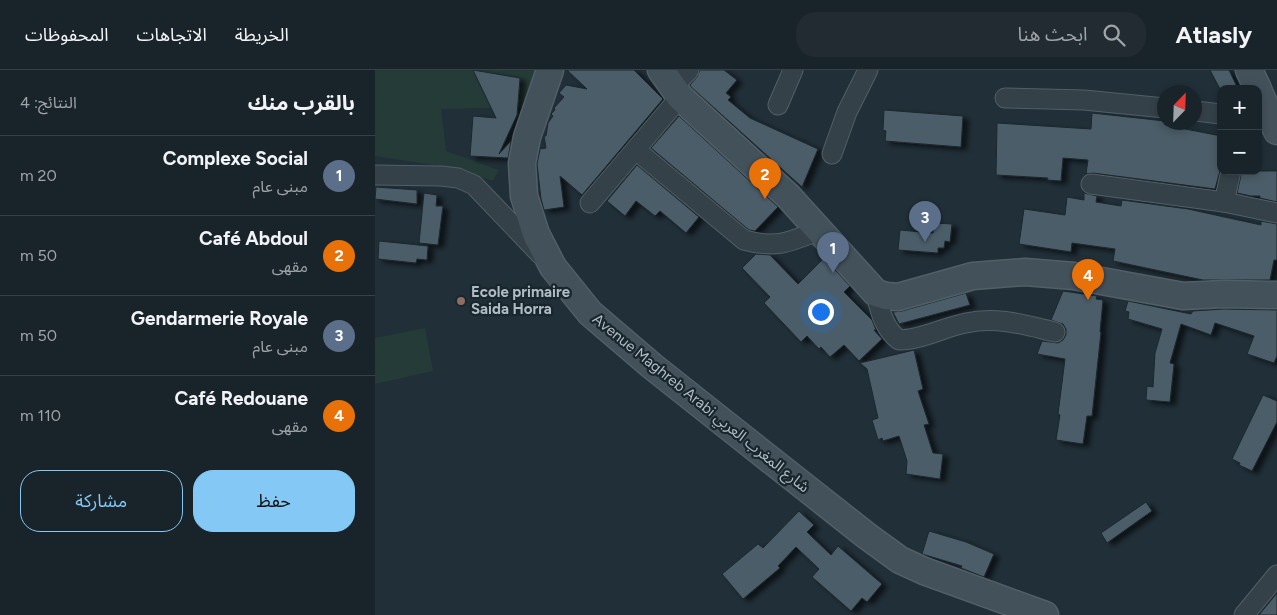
<!DOCTYPE html>
<html lang="ar">
<head>
<meta charset="utf-8">
<style>
	:root { --surface:#19232a; --page:#222b32; --text:#f1f3f6; --muted:#9fa4a8; --line:#374047; --accent:#84c8f5 }
	body { margin:0; font-family:Figtree,"Noto Sans Arabic",sans-serif; background:var(--page); color:var(--text); direction:rtl }
	.controls { position:absolute; right:15px; top:15px; display:grid; overflow:hidden; border-radius:10px; box-shadow:0 2px 8px #0003 }
	.controls button { width:45px; height:45px; display:grid; place-items:center; padding:0; border:0; border-bottom:1px solid var(--line); background:var(--surface); color:var(--text); font:25px sans-serif }
	.compass { position:absolute; left:782px; top:15px; width:45px; height:45px; border-radius:50%; background:var(--surface); box-shadow:0 2px 8px #0003; rotate:23deg }
	.you { position:absolute; left:445px; top:241px; width:18px; height:18px; margin:-12px; border:4px solid #fff; border-radius:50%; background:#1a73e8; box-shadow:0 0 0 8px #1a73e833 }
	.badge { display:grid; place-items:center; width:32px; height:32px; border-radius:50%; background:var(--accent); color:#fff; font-size:16px; font-weight:700 }
	.pin { position:absolute; translate:-50% -41px; filter:drop-shadow(0 1px 2px #0008) }
	.pin::after { content:''; position:absolute; top:26px; width:18px; height:15px; background:inherit; clip-path:polygon(0 0,100% 0,50% 100%) }
	.list { margin:0; padding:0; list-style:none }
	h2 { display:flex; justify-content:space-between; align-items:center; height:65px; margin:0; padding:0 20px; font-size:21px }
	h2 small { font-size:16px; font-weight:400; color:var(--muted) }
	.list li { display:grid; grid-template-columns:32px 1fr auto; gap:15px; align-items:center; box-sizing:border-box; height:80px; padding:0 20px; border-top:1px solid var(--line) }
	.list b { display:block; font-size:19px; white-space:nowrap }
	.list p { margin:0; font-size:16px; white-space:nowrap; color:var(--muted) }
	.list em { font-size:16px; font-style:normal; color:var(--muted) }
	.actions { display:flex; gap:10px; padding:15px 20px }
	.actions a { flex:1; padding:11px 0; border:1px solid var(--accent); border-radius:20px; text-align:center; font-size:18px; color:var(--accent) }
	.actions .main { background:var(--accent); color:#111 }
	.icon { flex:none; width:28px; height:28px; fill:none; stroke:currentColor; stroke-width:2; stroke-linecap:round; stroke-linejoin:round }
	.map { position:relative; flex:none; width:902px; height:545px; overflow:hidden; direction:ltr }
	header { display:flex; align-items:center; gap:30px; box-sizing:border-box; height:70px; padding:0 25px; background:var(--surface); border-bottom:1px solid var(--line) }
	header strong { font-size:24px }
	nav { display:flex; gap:28px; margin-inline-start:auto; font-size:18px }
	.search { width:350px; height:45px; background:var(--page); display:flex; align-items:center; gap:12px; box-sizing:border-box; padding:0 18px; border-radius:20px; color:var(--muted); font-size:19px }
	main { display:flex }
	aside { flex:1; background:var(--surface) }
	.map>svg:first-child { display:block }
	.grass { fill:#243b38 }
	.building { fill:#4c5d67; stroke:#1c282f; filter:url(#shadow) }
	.lines { fill:none; stroke-linecap:round; stroke-linejoin:round }
	.street-casing { stroke:#525f66; stroke-width:21 }
	.secondary-casing { stroke:#525f66; stroke-width:29 }
	.street { stroke:#354148; stroke-width:19 }
	.secondary { stroke:#43515b; stroke-width:26 }
	.education-dot { fill:#8d6e63; stroke:#1a262d; stroke-width:2 }
	.labels { text-anchor:middle; dominant-baseline:central; stroke-width:4.5; stroke-linejoin:round; paint-order:stroke }
	.poi-label { font-size:15px; font-weight:bold; fill:#afbcc5; stroke:#1a262d; text-anchor:start }
	.street-label { font-size:15px; fill:#afbcc5; stroke:#1a262d }
</style>
</head>
<body>
<header>
<strong>Atlasly</strong>
<div class="search"><svg class="icon" aria-label="search" viewBox="0 0 24 24"><circle cx="10" cy="10" r="6"/><path d="M15 15l6 6"/></svg>ابحث هنا</div>
<nav><a>الخريطة</a><a>الاتجاهات</a><a>المحفوظات</a></nav>
</header>
<main>
<div class="map">
<svg width="902" height="545" viewBox="0 0 902 545">
	<defs>
		<filter id="shadow"><feDropShadow dx="5.5" dy="3" stdDeviation="2.5" flood-color="#0009"/></filter>
	</defs>
	<rect width="100%" height="100%" fill="#212f38"/>
	<g class="grass">
		<polygon points="0,0 165,0 153,37 66,39 71,81 124,100 118,111 77,98 0,86"/>
		<polygon points="50,258 58,301 0,314 0,268"/>
	</g>
	<g class="building">
		<polygon points="98,0 145,8 142,45 124,84 136,71 133,88 95,86 98,46 121,48"/>
		<polygon points="192,0 259,0 288,29 207,125 185,106 189,137 169,140 166,129 162,94 165,79 171,78 169,66 171,66 173,53 178,46 176,44 180,40 179,38 189,27 184,23 191,15 212,19"/>
		<polygon points="325,0 349,0 362,10 351,23 356,27 353,30 375,48 443,79 427,117 316,17 315,15 322,7"/>
		<polygon points="835,0 854,0 863,19 845,19"/>
		<polygon points="509,40 588,46 586,77 510,71 511,61 508,60"/>
		<polygon points="717,43 790,51 790,55 846,66 844,89 846,90 846,97 840,119 718,103 711,104 713,90 688,88 686,111 672,110 673,108 621,105 622,53 716,59"/>
		<polygon points="304,46 403,137 380,161 374,160 276,78"/>
		<polygon points="262,95 324,147 311,163 285,141 280,146 261,131 250,146 232,131"/>
		<polygon points="867,101 902,101 902,132 885,128 885,126 876,126 862,123"/>
		<polygon points="1,117 42,120 42,134 0,129"/>
		<polygon points="49,123 62,125 61,136 68,136 63,175 44,173"/>
		<polygon points="709,123 722,126 721,132 746,136 747,130 813,139 886,155 886,151 902,154 902,190 899,190 895,210 828,210 738,191 740,179 697,173 696,182 644,174 649,139 690,145 692,127 709,130"/>
		<polygon points="559,153 577,154 575,172 570,171 569,178 563,178 563,183 523,180 525,160 558,163"/>
		<polygon points="4,171 53,176 52,190 42,189 41,193 3,189"/>
		<polygon points="381,184 395,185 423,214 449,188 475,216 469,222 497,250 501,260 499,260 507,269 484,291 469,275 455,287 446,277 444,279 432,266 426,272 389,233 395,227 367,198"/>
		<polygon points="688,221 722,226 721,229 728,230 725,262 726,262 717,346 712,346 708,374 681,370 685,345 683,344 690,289 662,284 667,271 683,273 688,270 691,265 691,259 688,254 676,250"/>
		<polygon points="591,223 595,235 524,254 518,242 527,241"/>
		<polygon points="753,231 816,244 818,241 849,239 902,240 902,286 899,293 872,284 879,266 840,253 836,265 806,254 795,293 799,294 795,332 771,330 772,316 778,317 780,283 787,259 753,249 754,242 750,241"/>
		<polygon points="539,280 548,319 543,321 554,354 549,355 558,383 568,384 565,409 531,404 532,391 524,366 508,371 507,368 503,370 497,350 503,348 492,299 485,293"/>
		<polygon points="888,325 902,331 902,352 877,401 864,395 865,393 857,389"/>
		<polygon points="771,432 777,441 732,473 726,463"/>
		<polygon points="424,441 439,455 432,462 456,485 463,476 507,514 492,532 487,528 476,541 437,507 444,499 421,477 403,496 405,498 368,529 347,504 383,474 388,478"/>
		<polygon points="554,461 591,472 619,484 609,507 586,498 587,496 547,484"/>
		<polygon points="902,523 902,545 884,545"/>
	</g>
	<g class="lines">
		<g class="street-casing">
			<g id="street">
				<polyline points="298,17 314,0"/>
				<polyline points="630,28 709,30 790,38"/>
				<polyline points="403,35 418,0"/>
				<polyline points="820,41 846,44"/>
				<path d="M261 80 369 170C403 179 414 172 445 160"/>
				<polyline points="457,84 472,42 493,0"/>
				<polyline points="0,105 66,106 83,108 99,115 165,184"/>
				<polyline points="716,114 849,132 902,143"/>
				<polyline points="849,132 856,101"/>
				<polyline points="215,133 305,27"/>
				<path d="M501 223C505 240 508 258 524 270 547 270 569 257 591 253 622 246 650 255 680 262"/>
				<polyline points="869,545 902,505"/>
			</g>
		</g>
		<g class="secondary-casing">
			<g id="secondary">
				<polyline points="175,0 152,67 147,93 149,126 161,164 178,197 215,243 277,296 359,361 492,466 525,490 549,501 670,545"/>
				<polyline points="286,0 305,27 413,126 501,223 511,226 523,227 598,206 650,202 699,206 808,226 849,224 902,225"/>
				<polyline points="874,0 883,19"/>
				<polyline points="883,20 902,61"/>
			</g>
		</g>
		<use href="#street" class="street"/>
		<use href="#secondary" class="secondary"/>
	</g>
	<circle class="education-dot" cx="86" cy="231" r="5"/>
	<g class="labels">
		<g class="poi-label">
			<text x="96" y="222">Ecole primaire<tspan x="96" dy="17">Saida Horra</tspan></text>
		</g>
		<g class="street-label">
			<text transform="translate(326 333) rotate(39)">Avenue Maghreb Arabi شارع المغرب العربي</text>
		</g>
	</g>
</svg>
<div class="controls">
<button>+</button>
<button>−</button>
</div>
<svg class="compass" viewBox="-18 -18 36 36"><path d="M0-13l5 13h-10z" fill="#e53935"/><path d="M0 13l5-13h-10z" fill="#9fa4a8"/></svg>
<div class="you"></div>
<div class="pin badge" style="left:458px;top:203px;background:#5c6f8a">1</div>
<div class="pin badge" style="left:390px;top:129px;background:#e8710a">2</div>
<div class="pin badge" style="left:550px;top:172px;background:#5c6f8a">3</div>
<div class="pin badge" style="left:713px;top:230px;background:#e8710a">4</div>
</div>
<aside>
<h2>بالقرب منك<small>النتائج: 4</small></h2>
<ul class="list">
<li><span class="badge" style="background:#5c6f8a">1</span><div><b>Complexe Social</b><p>مبنى عام</p></div><em>20 m</em></li>
<li><span class="badge" style="background:#e8710a">2</span><div><b>Café Abdoul</b><p>مقهى</p></div><em>50 m</em></li>
<li><span class="badge" style="background:#5c6f8a">3</span><div><b>Gendarmerie Royale</b><p>مبنى عام</p></div><em>50 m</em></li>
<li><span class="badge" style="background:#e8710a">4</span><div><b>Café Redouane</b><p>مقهى</p></div><em>110 m</em></li>
</ul>
<div class="actions"><a class="main">حفظ</a><a>مشاركة</a></div>
</aside>
</main>
</body>
</html>
